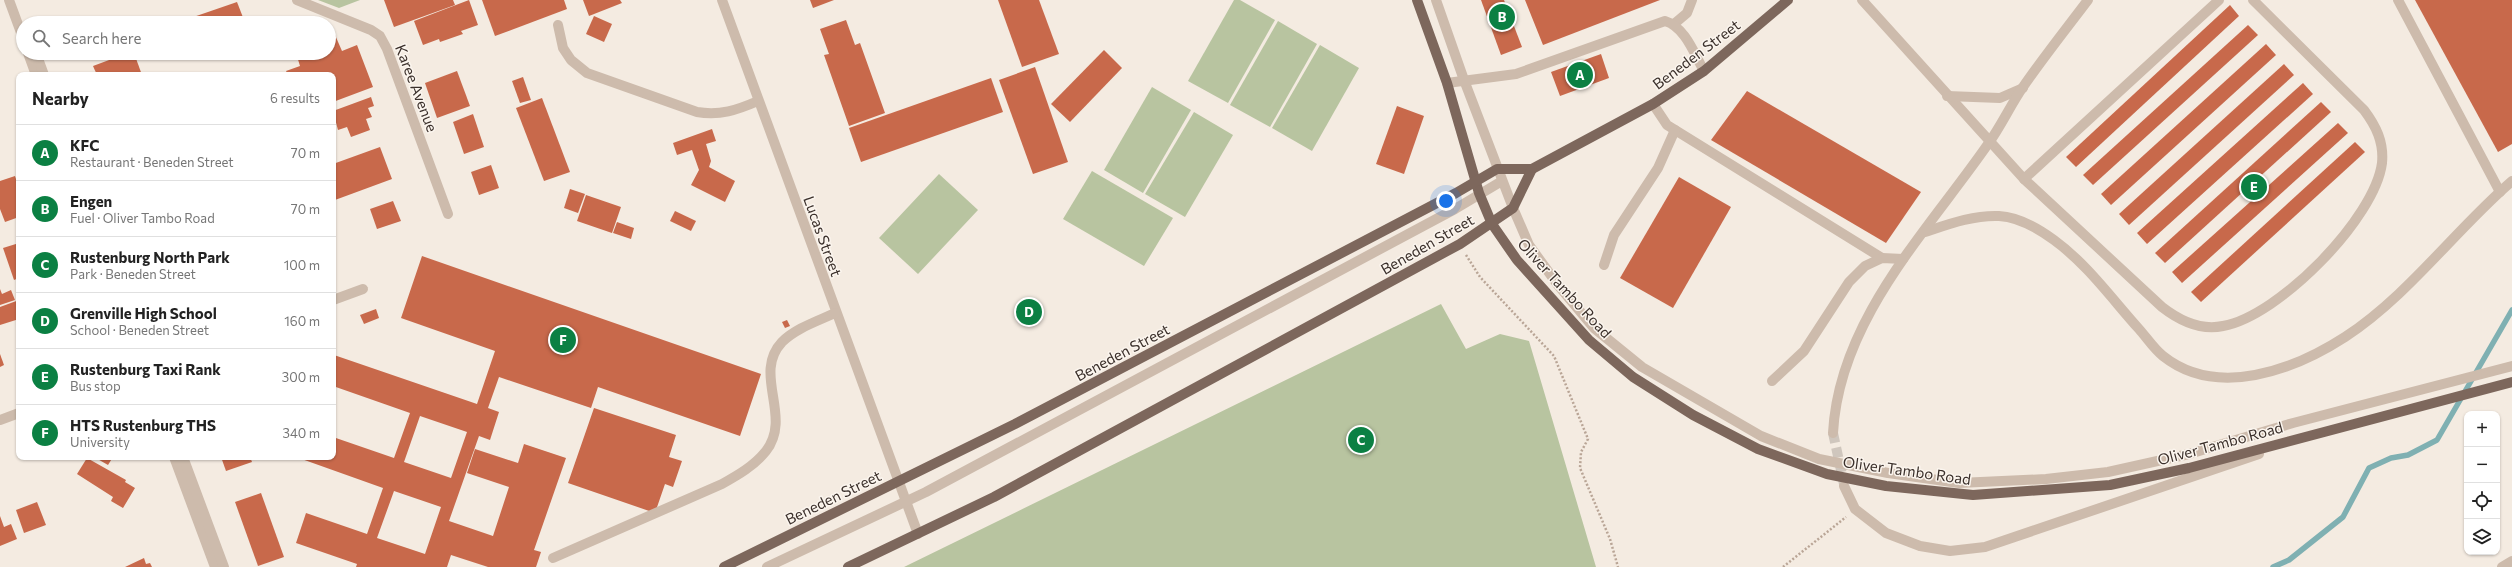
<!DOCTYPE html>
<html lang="en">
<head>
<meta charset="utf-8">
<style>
	:root { --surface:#fff; --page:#f6f6f6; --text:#222; --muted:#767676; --line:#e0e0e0; --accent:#0b8043 }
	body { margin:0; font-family:Commissioner,sans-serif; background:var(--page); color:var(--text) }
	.controls { position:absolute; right:12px; bottom:12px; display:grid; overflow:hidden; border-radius:8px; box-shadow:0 1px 3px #0004 }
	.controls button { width:36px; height:36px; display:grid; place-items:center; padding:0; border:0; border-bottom:1px solid var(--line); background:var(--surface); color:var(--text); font:20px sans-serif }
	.you { position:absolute; left:1446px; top:201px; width:14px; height:14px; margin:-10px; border:3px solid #fff; border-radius:50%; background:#1a73e8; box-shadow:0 0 0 6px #1a73e833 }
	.badge { display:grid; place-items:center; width:26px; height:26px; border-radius:50%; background:var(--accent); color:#fff; font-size:13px; font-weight:700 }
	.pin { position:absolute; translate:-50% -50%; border:2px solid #fff; box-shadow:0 1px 4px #0006 }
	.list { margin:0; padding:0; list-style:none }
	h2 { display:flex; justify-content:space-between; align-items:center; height:52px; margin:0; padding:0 16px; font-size:17px }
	h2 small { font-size:13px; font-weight:400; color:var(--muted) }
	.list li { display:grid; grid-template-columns:26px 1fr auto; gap:12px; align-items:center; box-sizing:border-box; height:56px; padding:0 16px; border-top:1px solid var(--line) }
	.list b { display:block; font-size:15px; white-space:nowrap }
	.list p { margin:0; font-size:13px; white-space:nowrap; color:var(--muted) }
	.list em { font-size:13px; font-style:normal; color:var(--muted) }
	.icon { flex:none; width:22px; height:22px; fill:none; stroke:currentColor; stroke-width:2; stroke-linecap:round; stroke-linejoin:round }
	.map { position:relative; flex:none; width:2512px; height:567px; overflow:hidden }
	.search { position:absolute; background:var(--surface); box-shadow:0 1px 3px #0004; left:16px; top:16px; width:320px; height:44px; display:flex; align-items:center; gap:10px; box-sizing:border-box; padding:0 14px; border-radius:22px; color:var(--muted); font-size:15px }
	.panel { position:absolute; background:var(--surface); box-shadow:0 1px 3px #0004; left:16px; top:72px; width:320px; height:388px; border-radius:8px }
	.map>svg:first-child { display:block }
	.green { fill:#b8c4a0 }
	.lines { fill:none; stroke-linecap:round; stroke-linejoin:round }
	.stream { stroke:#7fb0b2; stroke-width:5.5 }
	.building { fill:#c8694b; fill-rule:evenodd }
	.minor-tunnel { stroke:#cfc6bd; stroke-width:10; stroke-dasharray:10 5; stroke-linecap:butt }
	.path { stroke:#b9a596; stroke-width:2.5; stroke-dasharray:2 2; stroke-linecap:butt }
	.minor { stroke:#cdbbac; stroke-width:10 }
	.major { stroke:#7d675c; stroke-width:10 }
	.labels { text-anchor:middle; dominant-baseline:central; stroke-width:3; stroke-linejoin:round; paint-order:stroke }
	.street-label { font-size:15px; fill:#3b302b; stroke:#fbf5ee }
</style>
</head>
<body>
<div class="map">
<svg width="2512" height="567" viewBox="0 0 2512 567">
	<rect width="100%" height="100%" fill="#f4ebe1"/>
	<g class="green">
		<polygon points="318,0 360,0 339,8"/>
		<polygon points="1234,0 1240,0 1275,20 1228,103 1188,81"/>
		<polygon points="1278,21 1317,44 1270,127 1230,105"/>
		<polygon points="1320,45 1359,68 1312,151 1272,128"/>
		<polygon points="1152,87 1191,110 1143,193 1104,170"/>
		<polygon points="1194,112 1233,135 1185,217 1145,194"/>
		<polygon points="1092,171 1173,218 1144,266 1063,219"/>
		<polygon points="939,174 978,210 918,274 879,238"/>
		<polygon points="1441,304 1466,349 1500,334 1529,341 1596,567 904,567"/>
	</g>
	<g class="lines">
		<polyline class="stream" points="2273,567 2289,560 2343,517 2369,468 2391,458 2408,455 2437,440 2512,310"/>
	</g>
	<g class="building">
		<polygon points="384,0 453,0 455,5 394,27"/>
		<polygon points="469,0 478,25 461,31 463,34 440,42 439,39 423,45 414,21"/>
		<polygon points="482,0 564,0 567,9 495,36"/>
		<polygon points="583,0 620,0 622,3 589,16"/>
		<polygon points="810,0 834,0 813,8"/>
		<polygon points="998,0 1039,0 1059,54 1022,67"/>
		<polygon points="1481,0 1504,0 1522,47 1501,55"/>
		<polygon points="1525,0 1660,0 1543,45"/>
		<polygon points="2415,0 2512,0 2512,144 2498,152"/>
		<polygon points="237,2 244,20 236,23 176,23"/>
		<polygon points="2230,5 2239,16 2076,167 2066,157"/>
		<polygon points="594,16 612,24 604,42 586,34"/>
		<polygon points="846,20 855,45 860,43 885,113 849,126 824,55 829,54 820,29"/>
		<polygon points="2248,25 2258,35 2093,185 2083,175"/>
		<polygon points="335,35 342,51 357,45 373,87 333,102 333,75 288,75 286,71 300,66 296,53 329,53 329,37"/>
		<polygon points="2266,44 2276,55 2111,205 2101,194"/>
		<polygon points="1104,50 1122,68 1070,122 1051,104"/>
		<polygon points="128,53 134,53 142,75 97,75 93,66"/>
		<polygon points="1601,54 1609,78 1560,96 1551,72"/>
		<polygon points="2284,64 2294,75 2129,225 2119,214"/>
		<polygon points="1035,67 1068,162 1033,174 999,80"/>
		<polygon points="457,71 470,106 437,118 425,83"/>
		<polygon points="523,77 531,100 520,103 512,81"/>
		<polygon points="991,78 1003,112 861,162 849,128"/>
		<polygon points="2303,83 2313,94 2147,244 2137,233"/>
		<polygon points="1747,91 1921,192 1886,243 1711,140"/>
		<polygon points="371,97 374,106 368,108 372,117 366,119 370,130 351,137 347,127 338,130 333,111"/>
		<polygon points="542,98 570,172 544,181 516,108"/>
		<polygon points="2321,102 2331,112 2165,263 2155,253"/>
		<polygon points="1397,106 1424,116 1404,174 1376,164"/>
		<polygon points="473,114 484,147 464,154 453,122"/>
		<polygon points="2338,123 2348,133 2182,283 2172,272"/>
		<polygon points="712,129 716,141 706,144 711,161 709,167 735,181 725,202 691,185 699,170 692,150 677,155 673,143"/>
		<polygon points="2355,142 2365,152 2201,302 2191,292"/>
		<polygon points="380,147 392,179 335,200 333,164"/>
		<polygon points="491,165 499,188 479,195 471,172"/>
		<polygon points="15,176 19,188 19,217 5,222 0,209 0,181"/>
		<polygon points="1679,177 1731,207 1673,308 1620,278"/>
		<polygon points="570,189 585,194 578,213 564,208"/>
		<polygon points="586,195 621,207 612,233 577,221"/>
		<polygon points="393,201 401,221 377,229 370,209"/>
		<polygon points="675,211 696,221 691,231 670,221"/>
		<polygon points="617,222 634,228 631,239 613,233"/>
		<polygon points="19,243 19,278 14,280 3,248"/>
		<path d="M422 256 761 374 740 436 598 387 591 408 499 377 488 408 499 412 490 440 479 436 449 521 493 536 509 487 467 473 475 449 518 463 524 444 566 458 534 550 541 552 536 567H488L451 555 447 567H356L357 564 296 543 306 513 367 534 383 488 296 457H333V437L394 458 410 413 333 386 334 355 477 404 495 351 401 318ZM420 416 467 432 451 478 404 462ZM394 491 441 507 425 554 377 538Z"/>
		<polygon points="0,289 2,294 11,290 15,300 0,305"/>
		<polygon points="19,300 19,319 0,325 0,307"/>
		<polygon points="376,309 379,318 364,324 360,315"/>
		<polygon points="787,320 790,326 785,328 782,322"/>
		<polygon points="0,354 4,365 0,367"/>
		<polygon points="594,408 676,435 669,457 682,461 673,487 665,484 655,513 568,483"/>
		<polygon points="94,457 113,457 108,465"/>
		<polygon points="221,457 250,457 252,462 226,471"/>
		<polygon points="87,458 126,480 125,482 135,488 123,508 111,501 113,497 77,474"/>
		<polygon points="261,493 284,557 258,566 235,502"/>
		<polygon points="37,502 46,525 24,533 16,510"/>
		<polygon points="0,516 4,527 11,524 17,539 0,546"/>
		<polygon points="144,558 146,564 150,563 152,567 125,567"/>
	</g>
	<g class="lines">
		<polyline class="minor-tunnel" points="1833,433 1844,484"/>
		<g class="path">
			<polyline points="1466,255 1480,277 1554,356 1588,439 1581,452 1580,468 1610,539 1618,567"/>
			<polyline points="1783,567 1846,517"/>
		</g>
		<g class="minor">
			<polyline points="9,0 23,38"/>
			<polyline points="297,0 371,30 380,36 387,49 448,214"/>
			<polyline points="722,0 918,534"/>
			<polyline points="1436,0 1464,80 1513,208 1529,245 1558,285 1594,328 1642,367 1761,436 1819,459 1888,473 1959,483 2046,479 2108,472 2189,454 2293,423 2512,366"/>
			<path d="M1862 0 2024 179 2162 307C2180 321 2200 331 2223 326 2279 316 2375 218 2382 163 2384 142 2376 126 2364 110L2253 0"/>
			<polyline points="2398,0 2500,192"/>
			<polyline points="1674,24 1687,13 1692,0"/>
			<path d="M558 25 563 48 571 60 587 73 697 112C720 116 737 110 758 101"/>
			<polyline points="28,53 36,75"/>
			<polyline points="36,53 44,75"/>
			<path d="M1447 83 1516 74 1665 21C1685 27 1694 53 1704 71"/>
			<polyline points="1947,96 2000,98 2023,88"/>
			<polyline points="1653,104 1667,125 1882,258"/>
			<polyline points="2024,179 2219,0"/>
			<path d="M1925 232C1949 224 1973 215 1999 216 2019 217 2039 229 2054 240 2087 264 2112 299 2139 329 2147 338 2154 349 2163 356 2217 399 2294 370 2345 337 2409 295 2455 230 2512 181"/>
			<polyline points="1604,265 1614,235 1658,168 1675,130"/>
			<polyline points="333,300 363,289"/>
			<polyline points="1772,381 1804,351 1849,282 1865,266 1882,258 1903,259"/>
			<polyline points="0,420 19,413"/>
			<path d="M1833 433C1839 320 1927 232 1988 144 2001 126 2010 106 2023 87 2043 58 2066 29 2088 0"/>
			<polyline points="174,457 215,567"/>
			<polyline points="183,457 224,567"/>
			<polyline points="1844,486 1855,509 1886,533 1920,546 1950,551 1985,547 2259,454"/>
			<path d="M553 558 722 484C738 475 754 466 766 451 793 416 752 374 782 342 796 328 818 321 835 313"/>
			<polyline points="767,567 926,492 1455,209 1502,181"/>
			<polyline points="2502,567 2512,561"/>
		</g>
		<g class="major">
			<polyline points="1417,0 1447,83 1479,193 1492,224 1517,260 1589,340 1633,377 1693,415 1758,449 1827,474 1886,486 1973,495 2110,485 2189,468 2512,382"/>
			<polyline points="724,567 1015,424 1456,193 1497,169 1532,169 1653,104 1704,71 1788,0"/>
			<polyline points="848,567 994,497 1460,244 1513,208 1532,169"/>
		</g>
	</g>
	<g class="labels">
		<g class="street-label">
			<text transform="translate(1696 54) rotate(-37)">Beneden Street</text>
			<text transform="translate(417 88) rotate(69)">Karee Avenue</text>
			<text transform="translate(823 236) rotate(70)">Lucas Street</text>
			<text transform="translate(1427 244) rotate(-30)">Beneden Street</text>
			<text transform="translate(1565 288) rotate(47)">Oliver Tambo Road</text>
			<text transform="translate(1122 352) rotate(-28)">Beneden Street</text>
			<text transform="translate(2220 443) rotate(-15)">Oliver Tambo Road</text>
			<text transform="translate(1907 470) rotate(8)">Oliver Tambo Road</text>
			<text transform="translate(833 497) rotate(-26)">Beneden Street</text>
		</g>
	</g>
</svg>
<div class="controls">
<button>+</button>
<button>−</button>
<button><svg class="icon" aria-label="locate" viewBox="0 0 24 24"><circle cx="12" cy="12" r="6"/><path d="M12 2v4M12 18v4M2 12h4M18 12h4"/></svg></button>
<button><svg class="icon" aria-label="layers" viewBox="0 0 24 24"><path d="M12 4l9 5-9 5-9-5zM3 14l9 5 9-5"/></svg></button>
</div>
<div class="you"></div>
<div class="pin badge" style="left:1580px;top:75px">A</div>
<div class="pin badge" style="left:1502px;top:17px">B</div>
<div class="pin badge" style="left:1361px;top:440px">C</div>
<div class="pin badge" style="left:1029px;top:312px">D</div>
<div class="pin badge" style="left:2254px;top:187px">E</div>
<div class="pin badge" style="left:563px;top:340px">F</div>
<div class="search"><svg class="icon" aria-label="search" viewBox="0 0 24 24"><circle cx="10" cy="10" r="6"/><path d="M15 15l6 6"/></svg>Search here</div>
<section class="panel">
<h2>Nearby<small>6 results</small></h2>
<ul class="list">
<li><span class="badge">A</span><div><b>KFC</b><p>Restaurant · Beneden Street</p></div><em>70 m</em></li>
<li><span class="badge">B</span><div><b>Engen</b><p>Fuel · Oliver Tambo Road</p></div><em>70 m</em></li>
<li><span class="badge">C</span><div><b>Rustenburg North Park</b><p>Park · Beneden Street</p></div><em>100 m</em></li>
<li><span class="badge">D</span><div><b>Grenville High School</b><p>School · Beneden Street</p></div><em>160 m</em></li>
<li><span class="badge">E</span><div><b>Rustenburg Taxi Rank</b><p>Bus stop</p></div><em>300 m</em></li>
<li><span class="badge">F</span><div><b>HTS Rustenburg THS</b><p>University</p></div><em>340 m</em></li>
</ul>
</section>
</div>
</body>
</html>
